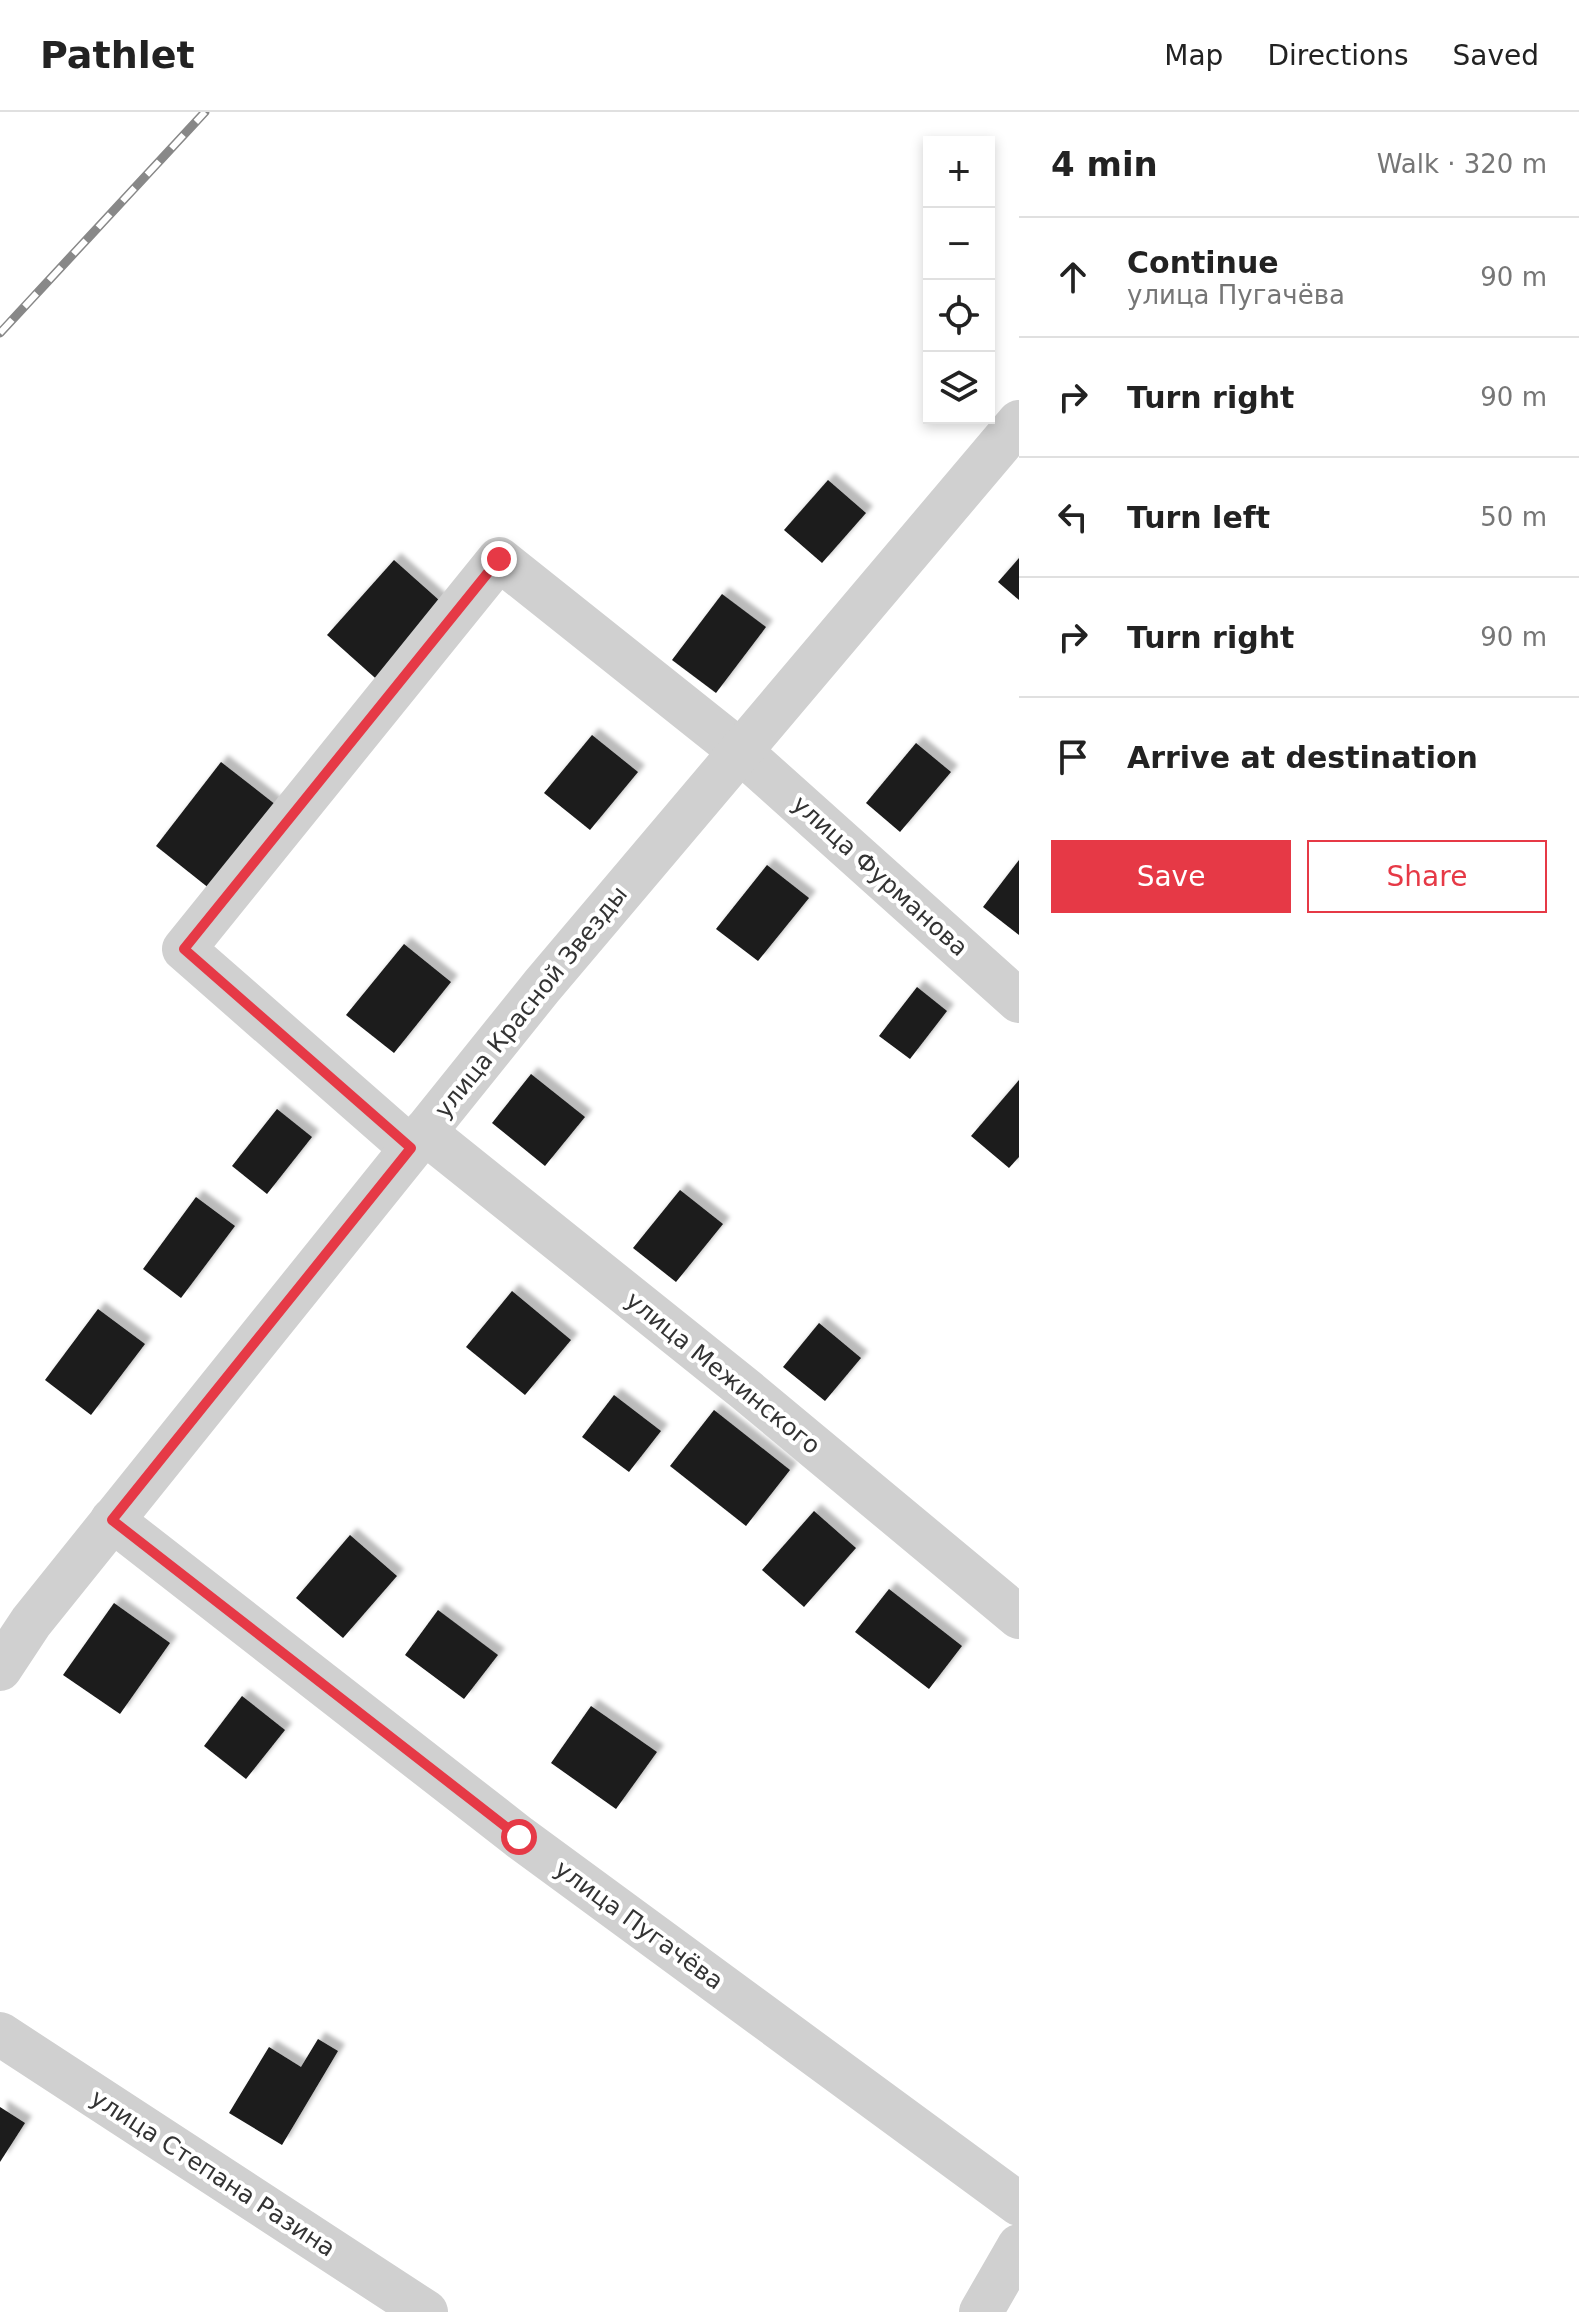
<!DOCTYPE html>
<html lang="en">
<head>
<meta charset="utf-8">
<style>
	:root { --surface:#fff; --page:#f6f6f6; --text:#222; --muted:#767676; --line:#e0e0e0; --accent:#e63946 }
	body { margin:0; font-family:"DejaVu Sans",sans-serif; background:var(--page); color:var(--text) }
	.controls { position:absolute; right:24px; top:24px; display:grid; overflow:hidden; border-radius:0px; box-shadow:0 4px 12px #0003 }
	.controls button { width:72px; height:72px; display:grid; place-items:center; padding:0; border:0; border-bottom:2px solid var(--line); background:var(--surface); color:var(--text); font:40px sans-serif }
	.stop { position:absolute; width:24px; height:24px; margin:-18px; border:6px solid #e63946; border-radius:50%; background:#fff }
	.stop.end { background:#e63946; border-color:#fff; box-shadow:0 2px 8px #0008 }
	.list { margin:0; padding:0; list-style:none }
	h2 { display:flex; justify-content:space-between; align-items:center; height:104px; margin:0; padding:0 32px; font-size:34px }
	h2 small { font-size:26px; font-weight:400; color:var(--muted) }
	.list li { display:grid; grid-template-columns:52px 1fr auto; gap:24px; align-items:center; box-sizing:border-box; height:120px; padding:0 32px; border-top:2px solid var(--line) }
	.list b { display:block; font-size:30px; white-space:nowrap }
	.list p { margin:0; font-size:26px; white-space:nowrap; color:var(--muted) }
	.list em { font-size:26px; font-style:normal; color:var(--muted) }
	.actions { display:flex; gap:16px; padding:24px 32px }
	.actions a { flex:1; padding:18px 0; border:2px solid var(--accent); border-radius:0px; text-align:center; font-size:28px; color:var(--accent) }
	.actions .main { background:var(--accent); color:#fff }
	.icon { flex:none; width:44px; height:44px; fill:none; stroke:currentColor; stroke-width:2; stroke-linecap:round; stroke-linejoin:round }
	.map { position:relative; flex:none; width:1019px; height:2200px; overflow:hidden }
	header { display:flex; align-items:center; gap:48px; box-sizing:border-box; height:112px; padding:0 40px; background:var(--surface); border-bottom:2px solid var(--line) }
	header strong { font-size:38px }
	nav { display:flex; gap:44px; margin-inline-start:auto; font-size:28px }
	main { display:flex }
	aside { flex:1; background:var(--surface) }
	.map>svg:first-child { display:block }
	.building { fill:#1a1a1a; filter:url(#shadow) }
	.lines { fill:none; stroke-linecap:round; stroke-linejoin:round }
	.minor { stroke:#d0d0d0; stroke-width:44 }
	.rail-casing { stroke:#888; stroke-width:9 }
	.rail { stroke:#fff; stroke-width:6; stroke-dasharray:18; stroke-linecap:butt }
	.route { stroke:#e63946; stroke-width:10 }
	.labels { text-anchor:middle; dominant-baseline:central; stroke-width:8; stroke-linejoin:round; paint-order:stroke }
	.street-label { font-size:24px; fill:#333; stroke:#fff }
</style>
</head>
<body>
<header>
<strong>Pathlet</strong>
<nav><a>Map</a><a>Directions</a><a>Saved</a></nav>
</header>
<main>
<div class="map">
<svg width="1019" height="2200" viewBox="0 0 1019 2200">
	<defs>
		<filter id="shadow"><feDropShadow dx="7" dy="-7" stdDeviation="2" flood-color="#0004"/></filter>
	</defs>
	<rect width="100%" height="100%" fill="#fff"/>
	<g class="building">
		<polygon points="828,368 866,401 822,451 784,418"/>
		<polygon points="1019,446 1019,488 998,470"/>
		<polygon points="394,448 449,497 383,573 327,523"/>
		<polygon points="722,482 766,515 716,581 672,548"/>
		<polygon points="592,623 638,660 590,718 544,681"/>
		<polygon points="916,631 951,660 900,720 866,691"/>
		<polygon points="221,650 276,693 210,777 156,734"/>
		<polygon points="1019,748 1019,823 983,795"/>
		<polygon points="767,753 809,786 758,849 716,817"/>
		<polygon points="404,832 451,870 394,941 346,903"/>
		<polygon points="917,875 947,899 910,947 879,924"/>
		<polygon points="531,962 585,1005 545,1054 492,1011"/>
		<polygon points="1019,968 1019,1045 1009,1056 971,1024"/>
		<polygon points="277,997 312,1025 267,1082 232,1054"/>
		<polygon points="680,1078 723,1112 676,1170 633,1136"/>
		<polygon points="196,1085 235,1114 181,1186 143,1157"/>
		<polygon points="512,1179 571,1228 525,1283 466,1235"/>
		<polygon points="98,1197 145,1232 91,1303 45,1268"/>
		<polygon points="819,1211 861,1246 825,1289 783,1255"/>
		<polygon points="614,1283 661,1319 629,1360 582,1325"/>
		<polygon points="714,1298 790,1358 746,1414 670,1354"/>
		<polygon points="814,1399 856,1436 804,1495 762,1458"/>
		<polygon points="350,1423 397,1464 343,1526 296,1486"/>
		<polygon points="889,1477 962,1534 929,1577 855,1520"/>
		<polygon points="114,1491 170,1531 120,1602 63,1563"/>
		<polygon points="438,1498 498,1543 464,1587 405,1543"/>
		<polygon points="242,1584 285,1618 246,1667 204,1634"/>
		<polygon points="591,1594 657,1640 616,1697 551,1651"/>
		<polygon points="318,1927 338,1939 282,2033 229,2001 269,1935 301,1955"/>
		<polygon points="0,1995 25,2011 0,2050"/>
	</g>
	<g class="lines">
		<g class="minor">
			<polyline points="424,1020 746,1278 1019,1505"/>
			<polyline points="411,1036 184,837 499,447 740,639 1019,889"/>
			<polyline points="112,1408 519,1725 1019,2092"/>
			<polyline points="0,1557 31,1510 542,874 1019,310"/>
			<polyline points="0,1922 426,2200"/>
			<polyline points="981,2200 1019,2134"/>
		</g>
		<g class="rail-casing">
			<polyline id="rail" points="0,221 205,0"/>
		</g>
		<use href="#rail" class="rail"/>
	</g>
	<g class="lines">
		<polyline class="route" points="499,447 184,837 411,1036 112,1408 519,1725"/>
	</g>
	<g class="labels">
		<g class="street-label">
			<text transform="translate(880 764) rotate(42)">улица Фурманова</text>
			<text transform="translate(531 890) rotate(-51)">улица Красной Звезды</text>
			<text transform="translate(723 1261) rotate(39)">улица Межинского</text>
			<text transform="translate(639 1813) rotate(36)">улица Пугачёва</text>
			<text transform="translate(213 2061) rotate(33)">улица Степана Разина</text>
		</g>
	</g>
</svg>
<div class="controls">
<button>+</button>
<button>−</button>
<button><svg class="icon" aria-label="locate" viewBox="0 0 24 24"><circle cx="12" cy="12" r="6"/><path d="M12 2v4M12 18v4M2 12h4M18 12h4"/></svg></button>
<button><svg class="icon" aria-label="layers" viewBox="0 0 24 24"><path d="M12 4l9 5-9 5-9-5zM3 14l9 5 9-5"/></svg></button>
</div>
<div class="stop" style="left:519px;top:1725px"></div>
<div class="stop end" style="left:499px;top:447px"></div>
</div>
<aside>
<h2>4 min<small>Walk · 320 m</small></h2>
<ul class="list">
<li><svg class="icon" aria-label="ahead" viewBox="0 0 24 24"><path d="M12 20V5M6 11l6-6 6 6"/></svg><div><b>Continue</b><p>улица Пугачёва</p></div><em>90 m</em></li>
<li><svg class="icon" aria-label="right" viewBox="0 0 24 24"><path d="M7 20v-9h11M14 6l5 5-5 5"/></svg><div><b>Turn right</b></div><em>90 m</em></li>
<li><svg class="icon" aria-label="left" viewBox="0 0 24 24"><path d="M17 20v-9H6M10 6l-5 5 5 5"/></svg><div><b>Turn left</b></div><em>50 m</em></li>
<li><svg class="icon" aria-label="right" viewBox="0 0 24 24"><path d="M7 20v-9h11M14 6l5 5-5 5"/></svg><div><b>Turn right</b></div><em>90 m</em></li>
<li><svg class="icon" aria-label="arrive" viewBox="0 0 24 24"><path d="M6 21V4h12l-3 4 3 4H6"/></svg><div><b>Arrive at destination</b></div></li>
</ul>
<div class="actions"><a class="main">Save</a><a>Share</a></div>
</aside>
</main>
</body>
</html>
